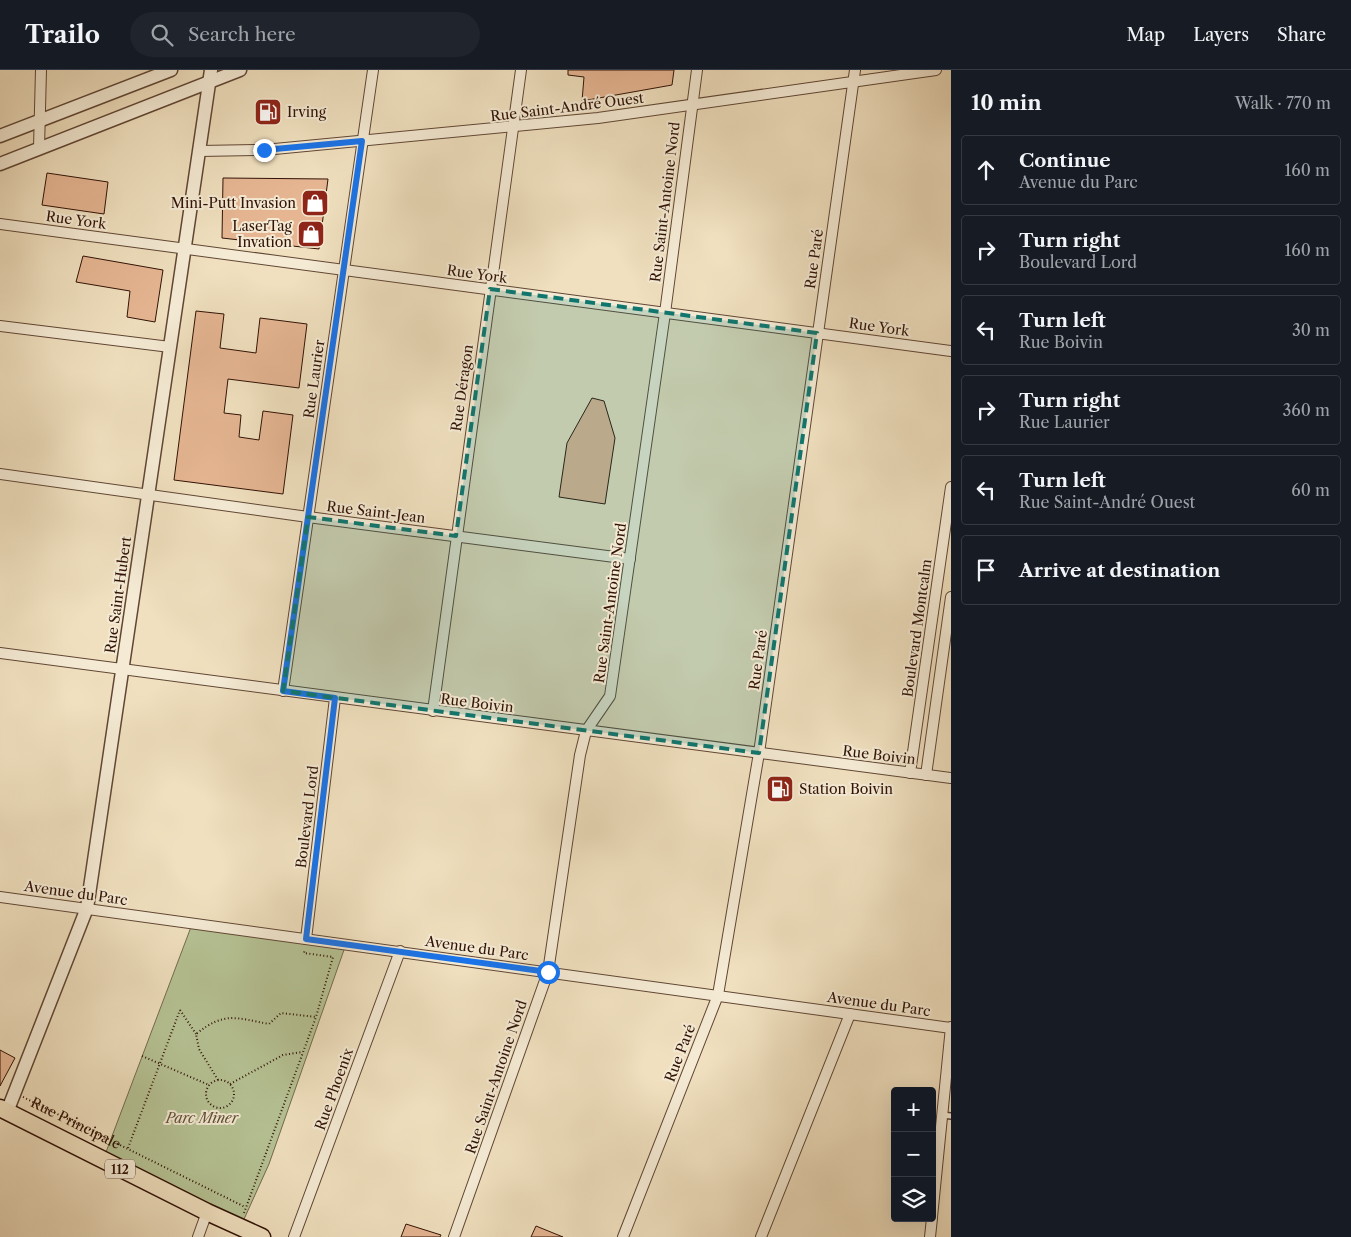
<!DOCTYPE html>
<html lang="en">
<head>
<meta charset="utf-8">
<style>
	:root { --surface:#171b24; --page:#20242c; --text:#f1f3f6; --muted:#9ea1a6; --line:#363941 }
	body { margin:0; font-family:"Libre Caslon Text",serif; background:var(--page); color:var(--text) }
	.controls { position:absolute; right:15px; bottom:15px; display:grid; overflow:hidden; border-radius:5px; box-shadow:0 5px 20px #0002 }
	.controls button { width:45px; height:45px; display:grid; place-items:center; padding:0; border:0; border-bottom:1px solid var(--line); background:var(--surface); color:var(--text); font:25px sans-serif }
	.stop { position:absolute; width:15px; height:15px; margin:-11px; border:4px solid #1a73e8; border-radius:50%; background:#fff }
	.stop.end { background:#1a73e8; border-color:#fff; box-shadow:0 1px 5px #0008 }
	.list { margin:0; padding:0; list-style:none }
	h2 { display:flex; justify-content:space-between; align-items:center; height:65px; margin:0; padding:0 20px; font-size:21px }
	h2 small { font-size:16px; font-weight:400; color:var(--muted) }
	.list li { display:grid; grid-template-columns:32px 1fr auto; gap:15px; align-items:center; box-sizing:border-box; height:70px; margin:0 10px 10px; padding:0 10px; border:1px solid var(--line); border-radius:5px }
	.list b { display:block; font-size:19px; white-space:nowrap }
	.list p { margin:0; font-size:16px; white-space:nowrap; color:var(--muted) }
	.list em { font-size:16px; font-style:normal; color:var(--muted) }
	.icon { flex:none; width:28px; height:28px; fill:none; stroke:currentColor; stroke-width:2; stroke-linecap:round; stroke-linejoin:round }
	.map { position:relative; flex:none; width:951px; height:1167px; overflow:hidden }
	header { display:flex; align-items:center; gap:30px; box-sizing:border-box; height:70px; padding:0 25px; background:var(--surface); border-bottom:1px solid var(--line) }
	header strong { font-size:24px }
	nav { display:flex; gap:28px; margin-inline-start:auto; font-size:18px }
	.search { width:350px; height:45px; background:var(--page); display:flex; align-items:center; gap:12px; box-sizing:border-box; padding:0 18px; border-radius:28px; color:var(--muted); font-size:19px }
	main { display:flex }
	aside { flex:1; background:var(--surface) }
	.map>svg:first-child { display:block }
	.green { fill:#b6c395; stroke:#736a4e }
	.building { fill:#e6b693; stroke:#301206 }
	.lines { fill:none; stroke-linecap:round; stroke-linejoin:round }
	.service-casing { stroke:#604634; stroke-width:8 }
	.minor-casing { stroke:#604634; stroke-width:12 }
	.tertiary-casing { stroke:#604634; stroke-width:15 }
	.primary-casing { stroke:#301206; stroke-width:19 }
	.path { stroke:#301206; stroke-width:2; stroke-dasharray:1 2.5; stroke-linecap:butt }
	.service { stroke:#f5ebd5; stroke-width:5 }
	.minor { stroke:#f5ebd5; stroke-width:10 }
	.tertiary { stroke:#f5ebd5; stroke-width:12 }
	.primary { stroke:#f0e0bf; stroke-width:16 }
	.route { stroke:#1a73e8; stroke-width:6 }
	.marked { fill:#0f766e; fill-opacity:0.2; stroke:#0f766e; stroke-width:4; stroke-dasharray:10 6; stroke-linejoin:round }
	.labels { text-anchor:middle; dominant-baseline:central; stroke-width:4; stroke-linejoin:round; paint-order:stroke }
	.shield { fill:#f5ebd5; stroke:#6b5344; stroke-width:1 }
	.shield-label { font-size:12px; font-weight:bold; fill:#301206 }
	.street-label { font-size:14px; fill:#301206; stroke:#f5ebd5 }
	.poi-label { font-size:14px; fill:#301206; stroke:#f5ebd5; text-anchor:start }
	.park-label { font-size:14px; font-style:italic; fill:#5f5038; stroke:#f5ebd5 }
</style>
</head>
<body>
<header>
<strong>Trailo</strong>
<div class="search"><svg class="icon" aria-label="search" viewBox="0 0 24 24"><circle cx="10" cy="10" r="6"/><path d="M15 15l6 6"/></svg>Search here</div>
<nav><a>Map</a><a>Layers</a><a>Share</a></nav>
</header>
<main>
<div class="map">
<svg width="951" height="1167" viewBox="0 0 951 1167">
	<rect width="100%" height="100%" fill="#f0e0bf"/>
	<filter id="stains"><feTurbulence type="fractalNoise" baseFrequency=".004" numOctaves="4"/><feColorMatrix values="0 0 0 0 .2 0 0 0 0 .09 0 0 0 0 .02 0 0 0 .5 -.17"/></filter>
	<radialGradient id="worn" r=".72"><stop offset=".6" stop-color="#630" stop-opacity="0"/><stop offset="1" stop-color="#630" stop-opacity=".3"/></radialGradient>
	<polygon class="green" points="191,857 345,877 269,1094 240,1158 103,1090"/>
	<g class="building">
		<polygon points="568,0 674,0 672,15 582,31 584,7 568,5"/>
		<polygon points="47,103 108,112 104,144 42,135"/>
		<polygon points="223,108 328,109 319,179 222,168"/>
		<polygon points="83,186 163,200 155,252 127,247 130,221 76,212"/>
		<polygon points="196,241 224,244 220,278 256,283 260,248 307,254 299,318 228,309 224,343 241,345 239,367 259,370 263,341 293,345 283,424 174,410"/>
		<polygon points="592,328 604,331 615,368 605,434 559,427 567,373"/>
		<polygon points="0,980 15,988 0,1016"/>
		<polygon points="406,1154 441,1165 440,1167 401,1167"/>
		<polygon points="536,1156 563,1167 531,1167"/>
	</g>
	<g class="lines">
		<g class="service-casing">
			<polyline id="service" points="942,1045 951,1046"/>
		</g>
		<g class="minor-casing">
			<g id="minor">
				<polyline points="39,78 41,0"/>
				<polyline points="199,81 264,80 598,48 936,0"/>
				<polyline points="0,154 951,281"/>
				<polyline points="0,256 170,277"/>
				<polyline points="0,404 308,447 630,489"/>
				<polyline points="0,583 951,708"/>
				<polyline points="283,621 373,0"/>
				<polyline points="433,641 521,0"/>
				<polyline points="910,703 951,417"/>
				<polyline points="926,705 951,527"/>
				<polyline points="0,827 951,958"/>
				<polyline points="306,869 335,628"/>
				<polyline points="932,1147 951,957"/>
				<polyline points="198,1167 207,1142"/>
				<polyline points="294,1167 400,881"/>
				<polyline points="454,1167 548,902 580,685 586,661 610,626 665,243 697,0"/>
				<polyline points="623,1167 718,925 759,683 855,0"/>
				<polyline points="761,1167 850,944"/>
				<polyline points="930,1167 932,1148"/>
			</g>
		</g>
		<g class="tertiary-casing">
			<g id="tertiary">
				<polyline points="0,66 171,0"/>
				<polyline points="0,94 240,0"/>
				<polyline points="7,1042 87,838 211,0"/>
			</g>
		</g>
		<g class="primary-casing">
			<polyline id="primary" points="0,1038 207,1142 262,1167"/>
		</g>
		<g class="path">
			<polyline points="180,940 196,964"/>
			<polyline points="142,986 209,1015"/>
			<path d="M218 1010 199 979 196 964C225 941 236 948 269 954L281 943 316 947"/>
			<circle cx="220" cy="1024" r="14"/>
			<polyline points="230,1014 283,985 302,982"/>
			<path id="s1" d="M23 1027 245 1137"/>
			<polyline points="128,1078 180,940"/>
			<polyline points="244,1143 316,947 333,887 304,883 305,879"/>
		</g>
		<use href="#service" class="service"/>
		<use href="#minor" class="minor"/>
		<use href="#tertiary" class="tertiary"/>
		<use href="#primary" class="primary"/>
	</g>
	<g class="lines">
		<polyline class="route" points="264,80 362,71 283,621 335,628 306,869 548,902"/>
	</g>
	<path class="marked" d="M490 219 817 263 759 683 283 621 308 447 456 466Z"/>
	<defs>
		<g id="fuel-square" transform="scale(1.4375)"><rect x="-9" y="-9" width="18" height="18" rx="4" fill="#8f2418" stroke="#f5ebd5"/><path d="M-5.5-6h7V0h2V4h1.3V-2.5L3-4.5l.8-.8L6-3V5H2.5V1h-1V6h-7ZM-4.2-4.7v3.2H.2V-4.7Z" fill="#fff"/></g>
		<g id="shop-square" transform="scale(1.4375)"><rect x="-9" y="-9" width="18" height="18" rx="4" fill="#8f2418" stroke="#f5ebd5"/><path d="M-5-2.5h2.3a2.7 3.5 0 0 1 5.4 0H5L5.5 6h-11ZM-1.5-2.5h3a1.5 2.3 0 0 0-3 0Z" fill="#fff"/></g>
	</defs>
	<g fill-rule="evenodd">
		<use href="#fuel-square" x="268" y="42"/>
		<use href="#shop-square" x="315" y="133"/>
		<use href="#shop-square" x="311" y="164"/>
		<use href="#fuel-square" x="780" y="719"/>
	</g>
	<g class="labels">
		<rect class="shield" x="105" y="1089.5" width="30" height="19" rx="4"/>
		<g class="shield-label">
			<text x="120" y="1099">112</text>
		</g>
		<g class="street-label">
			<text transform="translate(567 37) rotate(-7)">Rue Saint-André Ouest</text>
			<text transform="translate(665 132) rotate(-83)">Rue Saint-Antoine Nord</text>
			<text transform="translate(76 150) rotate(8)">Rue York</text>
			<text transform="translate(814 189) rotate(-82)">Rue Paré</text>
			<text transform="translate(477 204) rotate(8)">Rue York</text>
			<text transform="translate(879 257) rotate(8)">Rue York</text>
			<text transform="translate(314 309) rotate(-82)">Rue Laurier</text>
			<text transform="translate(462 318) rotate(-82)">Rue Déragon</text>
			<text transform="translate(376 442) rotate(7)">Rue Saint-Jean</text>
			<text transform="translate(118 525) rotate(-82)">Rue Saint-Hubert</text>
			<text transform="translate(610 533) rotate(-82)">Rue Saint-Antoine Nord</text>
			<text transform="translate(917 558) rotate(-82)">Boulevard Montcalm</text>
			<text transform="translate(758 590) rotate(-82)">Rue Paré</text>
			<text transform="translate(477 633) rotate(7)">Rue Boivin</text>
			<text transform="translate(879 685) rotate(7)">Rue Boivin</text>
			<text transform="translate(307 747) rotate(-83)">Boulevard Lord</text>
			<text transform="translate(76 823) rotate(8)">Avenue du Parc</text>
			<text transform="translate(477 878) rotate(8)">Avenue du Parc</text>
			<text transform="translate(879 934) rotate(8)">Avenue du Parc</text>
			<text transform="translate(680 983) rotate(-69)">Rue Paré</text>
			<text transform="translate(496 1007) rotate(-71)">Rue Saint-Antoine Nord</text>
			<text transform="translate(334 1019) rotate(-70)">Rue Phoenix</text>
			<text stroke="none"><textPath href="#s1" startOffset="59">Rue Principale</textPath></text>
		</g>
		<g class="poi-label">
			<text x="287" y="42">Irving</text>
			<text x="296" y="133" text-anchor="end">Mini-Putt Invasion</text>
			<text x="292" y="156" text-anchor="end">LaserTag<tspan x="292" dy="16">Invation</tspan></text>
			<text x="799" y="719">Station Boivin</text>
		</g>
		<g class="park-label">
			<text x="202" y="1048">Parc Miner</text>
		</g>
	</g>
	<rect width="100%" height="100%" filter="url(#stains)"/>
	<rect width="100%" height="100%" fill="url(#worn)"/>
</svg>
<div class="controls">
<button>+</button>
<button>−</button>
<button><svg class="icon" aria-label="layers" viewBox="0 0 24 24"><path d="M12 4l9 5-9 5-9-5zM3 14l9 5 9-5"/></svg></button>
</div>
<div class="stop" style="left:548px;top:902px"></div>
<div class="stop end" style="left:264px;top:80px"></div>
</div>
<aside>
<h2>10 min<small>Walk · 770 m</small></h2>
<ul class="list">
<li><svg class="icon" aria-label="ahead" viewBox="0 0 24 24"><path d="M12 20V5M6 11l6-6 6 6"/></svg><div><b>Continue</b><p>Avenue du Parc</p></div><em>160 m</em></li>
<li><svg class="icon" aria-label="right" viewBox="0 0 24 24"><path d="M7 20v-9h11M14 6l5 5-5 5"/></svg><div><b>Turn right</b><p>Boulevard Lord</p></div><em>160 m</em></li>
<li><svg class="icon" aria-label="left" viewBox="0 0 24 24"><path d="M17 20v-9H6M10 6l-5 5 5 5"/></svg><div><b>Turn left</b><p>Rue Boivin</p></div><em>30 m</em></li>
<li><svg class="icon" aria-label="right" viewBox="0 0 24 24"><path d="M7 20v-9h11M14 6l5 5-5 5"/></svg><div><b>Turn right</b><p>Rue Laurier</p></div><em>360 m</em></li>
<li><svg class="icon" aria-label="left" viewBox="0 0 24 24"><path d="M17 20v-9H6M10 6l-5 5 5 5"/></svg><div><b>Turn left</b><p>Rue Saint-André Ouest</p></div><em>60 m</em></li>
<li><svg class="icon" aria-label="arrive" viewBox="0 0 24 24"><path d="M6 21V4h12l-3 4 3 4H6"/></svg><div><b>Arrive at destination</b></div></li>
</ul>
</aside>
</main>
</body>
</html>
